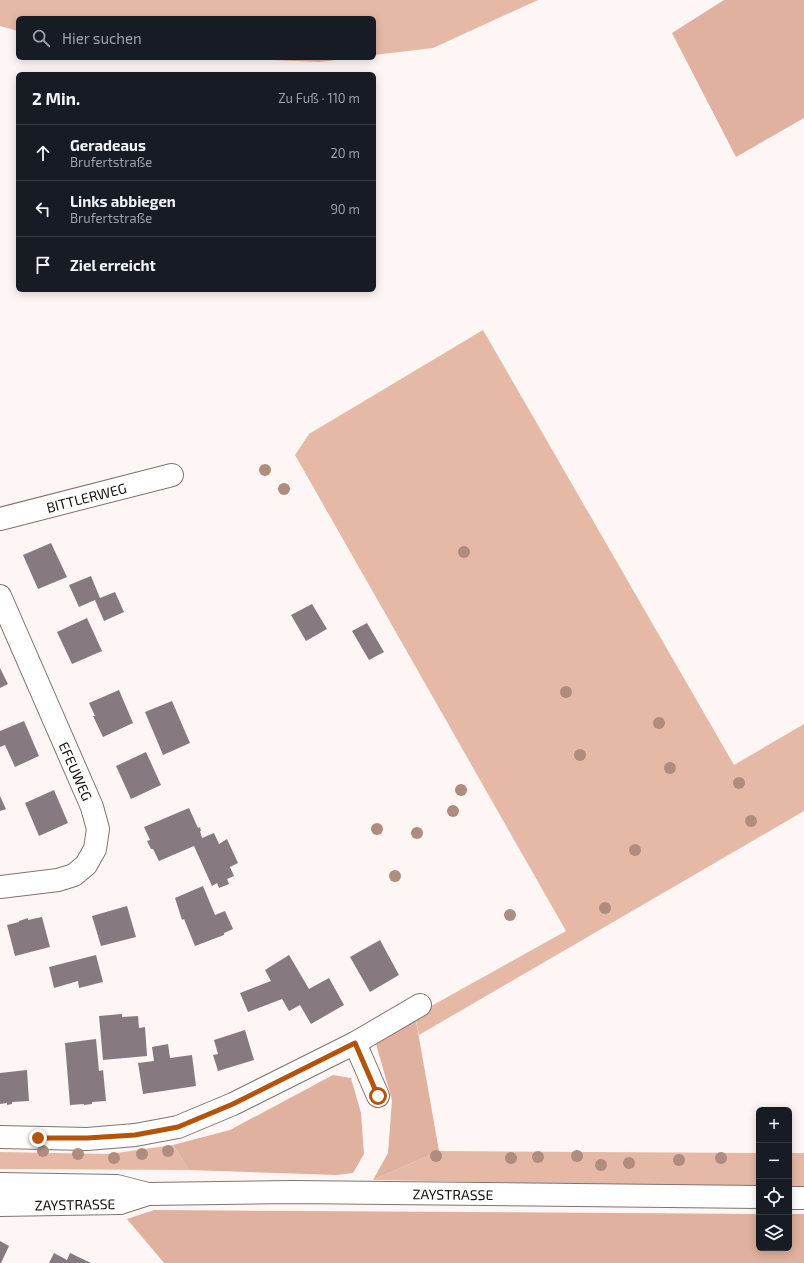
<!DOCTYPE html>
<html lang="de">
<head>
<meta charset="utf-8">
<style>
	:root { --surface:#171b24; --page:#242831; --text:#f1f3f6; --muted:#9ea1a6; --line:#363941 }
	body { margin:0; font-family:"Exo 2",sans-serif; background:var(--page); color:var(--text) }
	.controls { position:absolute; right:12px; bottom:12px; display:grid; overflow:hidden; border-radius:6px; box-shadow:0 2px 10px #0003 }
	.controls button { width:36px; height:36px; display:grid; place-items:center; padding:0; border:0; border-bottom:1px solid var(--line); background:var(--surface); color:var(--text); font:20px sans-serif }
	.stop { position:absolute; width:12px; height:12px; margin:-9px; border:3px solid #b45309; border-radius:50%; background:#fff }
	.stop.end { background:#b45309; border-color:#fff; box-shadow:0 1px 4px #0008 }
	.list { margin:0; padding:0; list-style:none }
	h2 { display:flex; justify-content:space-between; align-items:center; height:52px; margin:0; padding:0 16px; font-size:17px }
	h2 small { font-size:13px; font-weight:400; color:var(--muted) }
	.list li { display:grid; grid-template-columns:26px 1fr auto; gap:12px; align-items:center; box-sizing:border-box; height:56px; padding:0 16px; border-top:1px solid var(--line) }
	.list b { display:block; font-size:15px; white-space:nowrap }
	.list p { margin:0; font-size:13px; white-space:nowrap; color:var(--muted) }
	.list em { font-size:13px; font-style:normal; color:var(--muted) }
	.icon { flex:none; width:22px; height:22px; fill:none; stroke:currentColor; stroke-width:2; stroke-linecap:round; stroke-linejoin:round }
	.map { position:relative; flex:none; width:804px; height:1263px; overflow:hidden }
	.search { position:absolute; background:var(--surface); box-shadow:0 2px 10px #0003; left:16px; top:16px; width:360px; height:44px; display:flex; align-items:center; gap:10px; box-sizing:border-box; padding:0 14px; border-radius:6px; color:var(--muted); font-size:15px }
	.panel { position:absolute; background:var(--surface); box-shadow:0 2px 10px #0003; left:16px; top:72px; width:360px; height:220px; border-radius:6px }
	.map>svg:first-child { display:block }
	.green { fill:#e6b9a7 }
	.forest { fill:#dfb19e }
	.building { fill:#877980 }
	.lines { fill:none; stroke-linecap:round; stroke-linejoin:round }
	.minor-casing { stroke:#81736d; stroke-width:24 }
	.minor { stroke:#fff; stroke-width:22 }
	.tree { fill:#af8c7e }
	.route { stroke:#b45309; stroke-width:5 }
	.labels { text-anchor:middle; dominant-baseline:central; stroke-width:3; stroke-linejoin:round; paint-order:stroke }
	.street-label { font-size:14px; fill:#130e0b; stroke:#fdf6f4 }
</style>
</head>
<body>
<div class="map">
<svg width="804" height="1263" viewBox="0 0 804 1263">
	<rect width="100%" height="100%" fill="#fdf6f4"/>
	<g class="green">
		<polygon points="0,0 538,0 433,48 374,55 374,18 18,18 18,31 0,26"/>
		<polygon points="224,58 353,58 319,62"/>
		<polygon points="483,330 734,765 804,724 804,811 419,1035 415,1015 566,931 295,455 309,434"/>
		<polygon points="173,1145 189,1170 0,1169 0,1152 109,1154"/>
		<polygon points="439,1151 759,1153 759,1187 373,1180"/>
		<polygon points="789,1153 804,1153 804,1188 789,1187"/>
	</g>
	<g class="forest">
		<polygon points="724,0 804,0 804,118 736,157 672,33"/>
		<polygon points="415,1015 439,1151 373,1180 388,1153 392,1100 374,1037"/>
		<polygon points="333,1075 351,1078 361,1113 364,1154 353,1173 337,1175 189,1170 173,1145 230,1130"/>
		<polygon points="154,1210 759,1214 759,1248 789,1248 789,1214 804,1214 804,1263 164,1263 127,1219"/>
	</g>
	<g class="building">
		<polygon points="51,543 67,577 38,589 23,555"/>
		<polygon points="91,576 100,598 115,592 124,612 104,621 95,600 79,607 69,585"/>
		<polygon points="312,604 327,629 306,641 291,615"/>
		<polygon points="87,618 102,651 72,664 57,632"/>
		<polygon points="367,623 384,652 369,660 352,631"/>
		<polygon points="0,668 8,684 0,688"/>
		<polygon points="119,690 133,723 103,737 93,716 95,716 89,703"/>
		<polygon points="172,701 190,743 163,755 145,712"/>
		<polygon points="24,721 39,756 15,767 5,745 0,747 0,731"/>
		<polygon points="146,752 161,785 131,799 116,766"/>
		<polygon points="54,790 68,823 39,836 25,803"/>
		<polygon points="0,796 6,809 0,811"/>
		<polygon points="189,808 198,828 200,827 201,831 200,831 202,838 214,833 219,844 227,839 238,863 230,867 234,876 227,879 229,884 219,888 217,883 212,886 194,846 159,861 153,849 151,849 147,841 150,840 144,827"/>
		<polygon points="203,886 215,915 225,911 233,929 224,933 224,935 195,946 184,919 182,920 175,898"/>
		<polygon points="127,906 136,937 101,946 92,916"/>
		<polygon points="42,917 50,947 15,956 7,925 19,922 19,921 28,918 28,920"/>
		<polygon points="380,940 399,975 370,992 350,957"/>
		<polygon points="96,955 103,982 79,988 78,981 54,988 49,967"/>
		<polygon points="289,955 309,989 329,978 344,1005 311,1024 300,1005 289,1011 282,999 248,1012 240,993 271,981 265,970"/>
		<polygon points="122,1014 122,1017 138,1016 139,1028 145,1027 147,1056 103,1060 99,1016"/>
		<polygon points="245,1030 254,1060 218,1071 213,1055 218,1054 214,1040"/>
		<polygon points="96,1039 99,1071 103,1070 106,1101 92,1102 92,1104 84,1105 84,1104 70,1105 65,1043"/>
		<polygon points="168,1044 170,1058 192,1055 196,1086 143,1094 138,1063 154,1061 152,1047"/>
		<polygon points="27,1070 29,1101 12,1102 12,1104 7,1105 7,1103 0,1104 0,1073"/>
		<polygon points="0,1241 9,1246 1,1263 0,1263"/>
		<polygon points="54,1253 67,1260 70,1253 91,1263 49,1263"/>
	</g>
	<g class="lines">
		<g class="minor-casing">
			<g id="minor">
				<path id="s1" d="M0 519 172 475"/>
				<path id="s2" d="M0 596 92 807 98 829 95 849 86 865 74 875 58 880 0 887"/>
				<polyline points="355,1043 378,1096"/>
				<polyline points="0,1137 87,1139 135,1135 178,1127 233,1104 355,1043 420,1005"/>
				<path id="s3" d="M0 1184 117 1186 148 1194 292 1192 759 1197"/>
				<polyline points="789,1198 804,1198"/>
				<path id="s4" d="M0 1205 120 1203 148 1194"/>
			</g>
		</g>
		<use href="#minor" class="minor"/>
	</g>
	<g class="tree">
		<circle cx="265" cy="470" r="6"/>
		<circle cx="284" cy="489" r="6"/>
		<circle cx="464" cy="552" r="6"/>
		<circle cx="566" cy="692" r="6"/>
		<circle cx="659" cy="723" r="6"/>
		<circle cx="580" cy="755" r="6"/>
		<circle cx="670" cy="768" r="6"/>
		<circle cx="739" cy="783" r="6"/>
		<circle cx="461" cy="790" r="6"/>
		<circle cx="453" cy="811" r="6"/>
		<circle cx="751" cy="821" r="6"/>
		<circle cx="377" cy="829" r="6"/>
		<circle cx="417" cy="833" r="6"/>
		<circle cx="635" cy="850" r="6"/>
		<circle cx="395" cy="876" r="6"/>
		<circle cx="605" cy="908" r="6"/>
		<circle cx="510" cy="915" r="6"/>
		<circle cx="43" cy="1151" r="6"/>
		<circle cx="168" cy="1151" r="6"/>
		<circle cx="78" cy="1154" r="6"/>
		<circle cx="142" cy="1154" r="6"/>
		<circle cx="436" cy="1156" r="6"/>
		<circle cx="577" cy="1156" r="6"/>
		<circle cx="538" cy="1157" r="6"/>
		<circle cx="114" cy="1158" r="6"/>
		<circle cx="511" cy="1158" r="6"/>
		<circle cx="721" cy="1158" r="6"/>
		<circle cx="679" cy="1160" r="6"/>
		<circle cx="629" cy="1163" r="6"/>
		<circle cx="601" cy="1165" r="6"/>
	</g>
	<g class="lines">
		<polyline class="route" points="38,1138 87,1138 135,1135 178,1127 233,1104 355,1043 378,1096"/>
	</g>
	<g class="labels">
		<g class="street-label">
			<text stroke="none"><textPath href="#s1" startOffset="89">BITTLERWEG</textPath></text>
			<text stroke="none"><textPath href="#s2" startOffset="191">EFEUWEG</textPath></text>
			<text stroke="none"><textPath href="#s3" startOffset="454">ZAYSTRASSE</textPath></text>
			<text stroke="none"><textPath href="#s4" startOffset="75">ZAYSTRASSE</textPath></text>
		</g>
	</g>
</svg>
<div class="controls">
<button>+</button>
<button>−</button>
<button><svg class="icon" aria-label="locate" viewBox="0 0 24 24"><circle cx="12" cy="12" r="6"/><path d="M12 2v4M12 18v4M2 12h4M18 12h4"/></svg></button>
<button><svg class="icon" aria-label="layers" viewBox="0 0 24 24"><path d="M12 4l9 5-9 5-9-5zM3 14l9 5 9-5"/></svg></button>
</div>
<div class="stop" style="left:378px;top:1096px"></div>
<div class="stop end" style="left:38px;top:1138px"></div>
<div class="search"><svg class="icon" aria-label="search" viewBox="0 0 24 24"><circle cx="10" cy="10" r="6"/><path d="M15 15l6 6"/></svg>Hier suchen</div>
<section class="panel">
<h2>2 Min.<small>Zu Fuß · 110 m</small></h2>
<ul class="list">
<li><svg class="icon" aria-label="ahead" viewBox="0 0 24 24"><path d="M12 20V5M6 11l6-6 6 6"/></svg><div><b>Geradeaus</b><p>Brufertstraße</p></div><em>20 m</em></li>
<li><svg class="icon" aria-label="left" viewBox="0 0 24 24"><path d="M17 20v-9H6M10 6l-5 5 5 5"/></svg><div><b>Links abbiegen</b><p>Brufertstraße</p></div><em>90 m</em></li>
<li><svg class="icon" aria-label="arrive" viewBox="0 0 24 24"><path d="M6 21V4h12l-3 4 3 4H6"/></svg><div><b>Ziel erreicht</b></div></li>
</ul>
</section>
</div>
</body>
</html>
